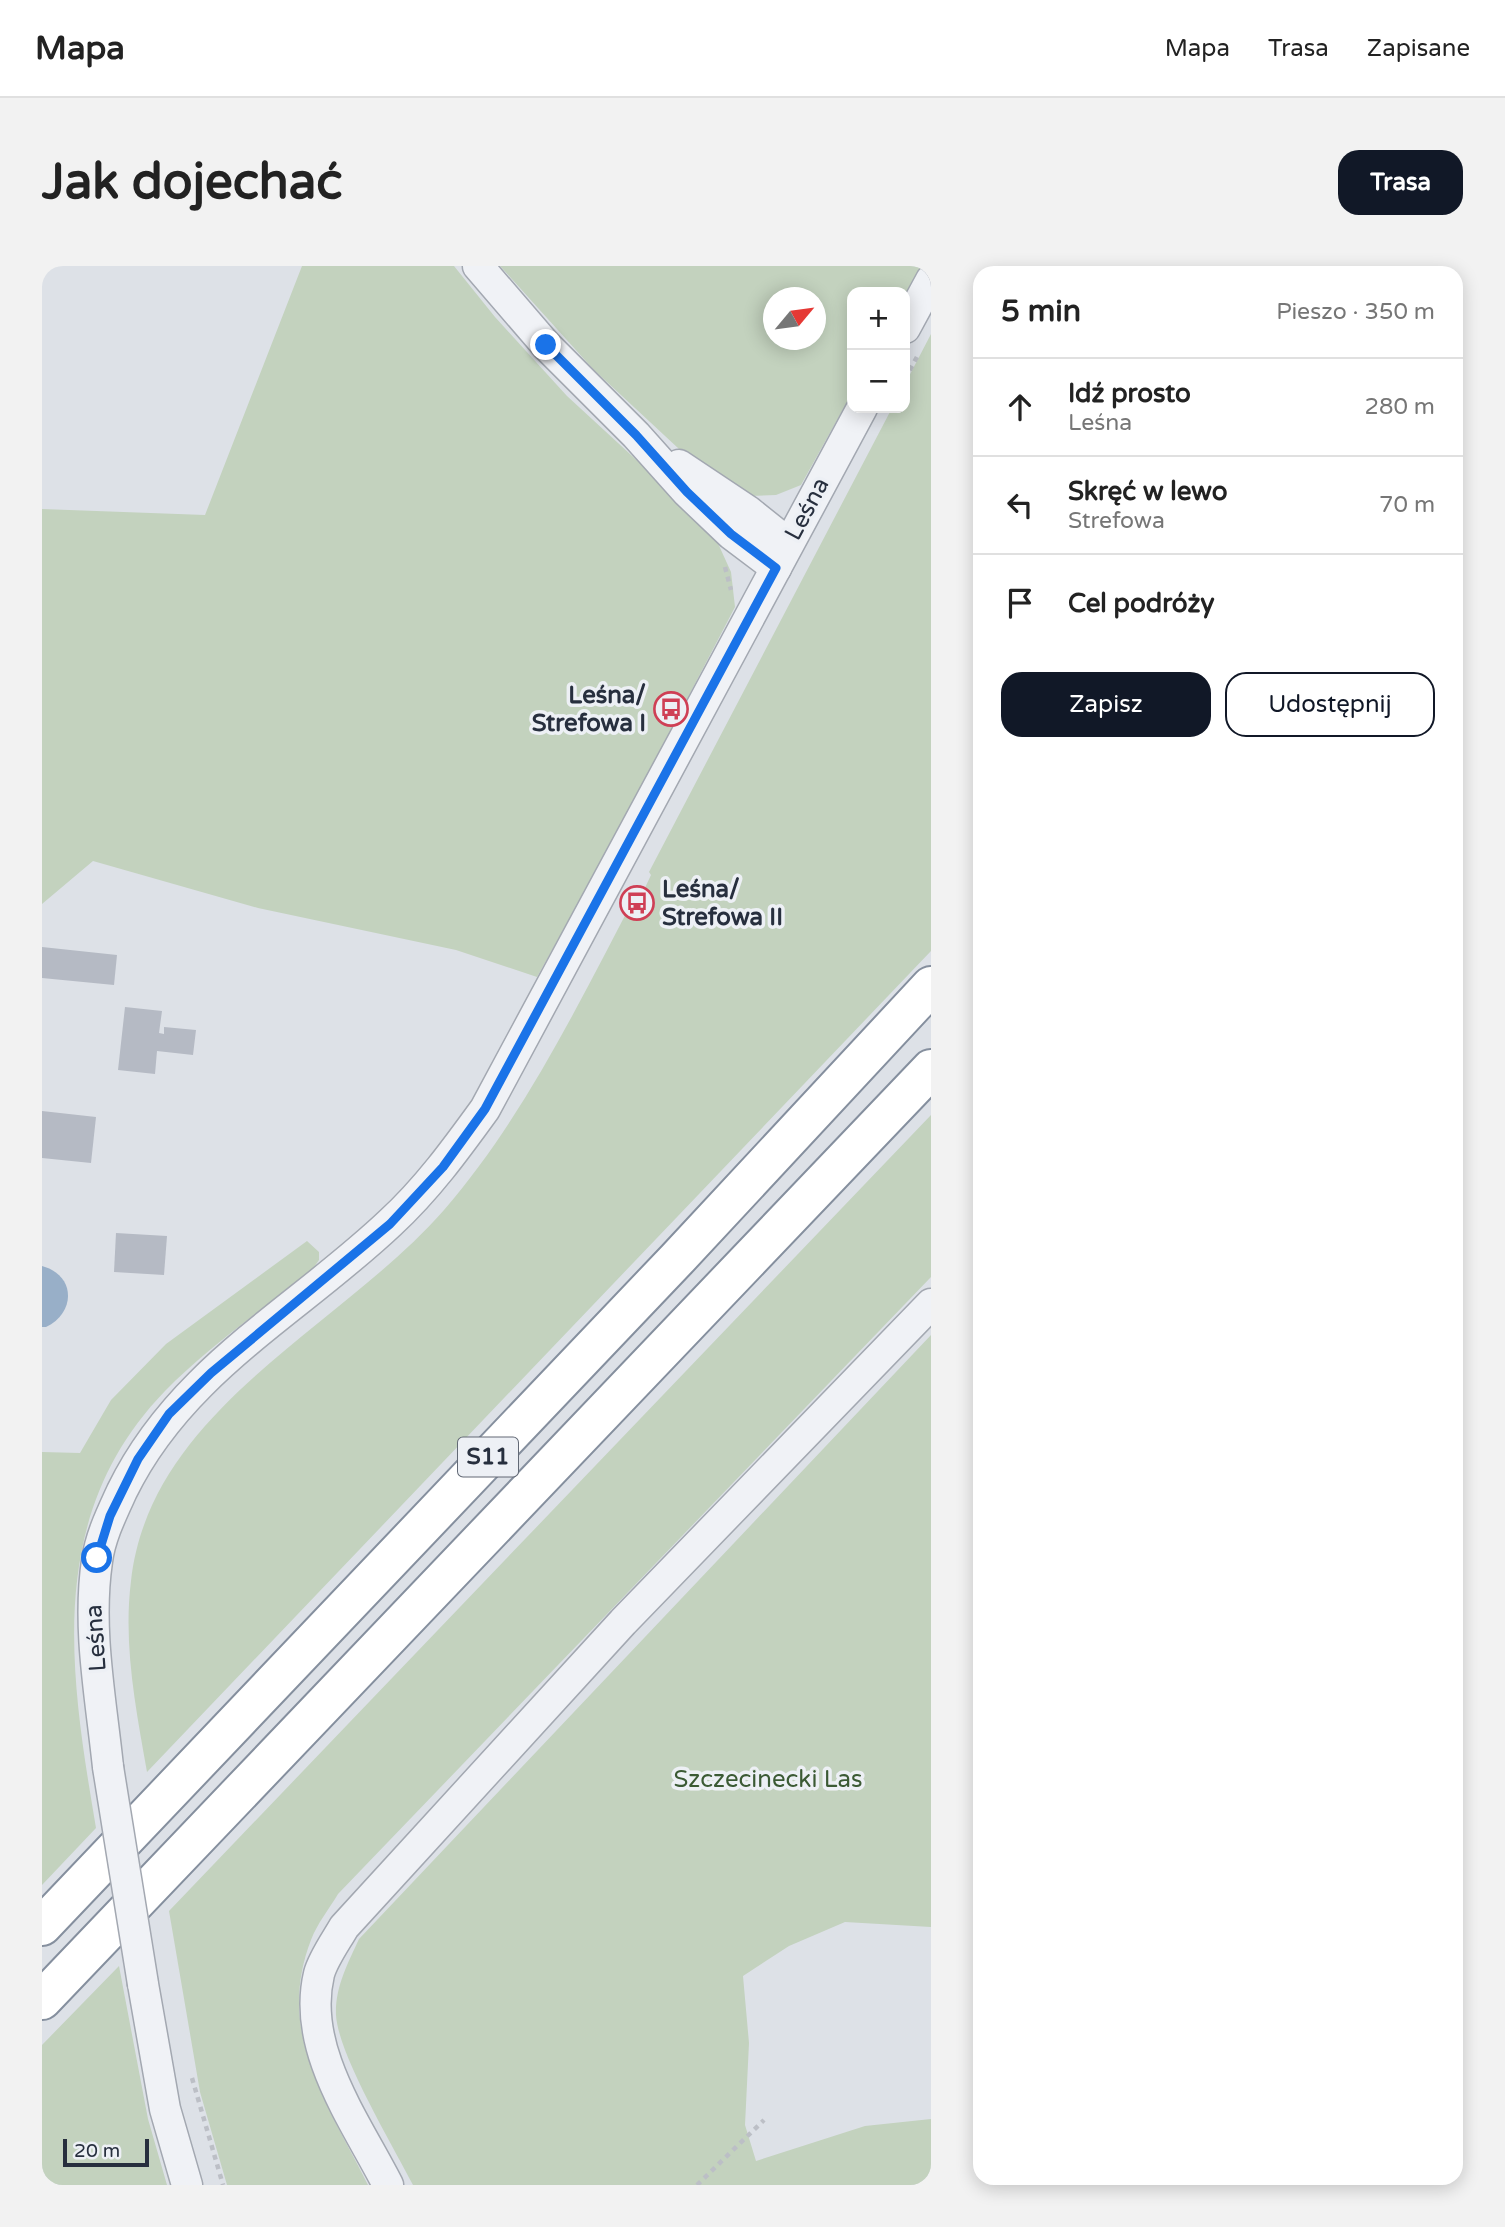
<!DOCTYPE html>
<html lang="pl">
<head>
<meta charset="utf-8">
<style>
	:root { --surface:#fff; --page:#f2f2f2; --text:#222; --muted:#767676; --line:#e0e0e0; --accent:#111827 }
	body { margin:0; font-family:"Varela Round",sans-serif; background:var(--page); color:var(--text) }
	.controls { position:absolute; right:21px; top:21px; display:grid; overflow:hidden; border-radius:14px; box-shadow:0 4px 18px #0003 }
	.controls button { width:63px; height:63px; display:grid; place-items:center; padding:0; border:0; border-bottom:2px solid var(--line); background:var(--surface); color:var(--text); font:35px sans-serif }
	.compass { position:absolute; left:721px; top:21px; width:63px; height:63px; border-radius:50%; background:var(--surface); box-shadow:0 4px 18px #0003; rotate:61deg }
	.scale { position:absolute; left:21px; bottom:18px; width:86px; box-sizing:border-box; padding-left:7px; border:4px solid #272f3e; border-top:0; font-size:19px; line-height:24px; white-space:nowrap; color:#272f3e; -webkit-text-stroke:5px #edf0f5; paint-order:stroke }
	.stop { position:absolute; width:21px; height:21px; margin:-16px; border:5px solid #1a73e8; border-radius:50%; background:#fff }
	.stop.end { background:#1a73e8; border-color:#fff; box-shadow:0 2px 7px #0008 }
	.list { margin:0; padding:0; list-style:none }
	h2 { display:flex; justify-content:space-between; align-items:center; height:91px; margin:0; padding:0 28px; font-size:30px }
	h2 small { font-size:23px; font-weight:400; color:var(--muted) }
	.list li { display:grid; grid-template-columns:46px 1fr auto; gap:21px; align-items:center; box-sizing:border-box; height:98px; padding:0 28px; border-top:2px solid var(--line) }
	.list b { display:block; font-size:26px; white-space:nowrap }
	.list p { margin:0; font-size:23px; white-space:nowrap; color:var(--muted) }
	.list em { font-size:23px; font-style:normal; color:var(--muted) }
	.actions { display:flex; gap:14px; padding:21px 28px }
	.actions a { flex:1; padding:16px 0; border:2px solid var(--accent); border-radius:21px; text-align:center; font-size:24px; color:var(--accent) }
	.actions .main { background:var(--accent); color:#fff }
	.icon { flex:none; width:38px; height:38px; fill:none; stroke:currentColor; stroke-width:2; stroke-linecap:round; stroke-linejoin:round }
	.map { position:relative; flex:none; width:889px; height:1919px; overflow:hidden; border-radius:21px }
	header { display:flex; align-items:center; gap:42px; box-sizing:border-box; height:98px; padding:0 35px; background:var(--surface); border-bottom:2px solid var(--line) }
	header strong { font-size:33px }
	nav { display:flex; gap:38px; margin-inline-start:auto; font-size:24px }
	.intro { display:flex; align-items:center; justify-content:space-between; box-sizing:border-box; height:168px; padding:0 42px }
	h1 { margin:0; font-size:49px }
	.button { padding:18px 32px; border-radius:21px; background:var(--accent); color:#fff; font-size:24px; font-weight:700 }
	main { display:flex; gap:42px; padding:0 42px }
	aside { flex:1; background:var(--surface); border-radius:21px; box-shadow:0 4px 18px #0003 }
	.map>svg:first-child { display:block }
	.green { fill:#c3d2be; fill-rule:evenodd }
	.water { fill:#98afc8 }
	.building { fill:#b5bac4 }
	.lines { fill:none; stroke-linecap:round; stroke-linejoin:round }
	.minor-casing { stroke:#a3a8b1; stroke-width:33 }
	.highway-casing { stroke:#858f9e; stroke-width:42 }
	.path { stroke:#bcbfc6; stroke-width:4.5; stroke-dasharray:5 5; stroke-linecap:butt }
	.minor { stroke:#f0f2f6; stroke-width:30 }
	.highway { stroke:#fff; stroke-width:38 }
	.minor-bridge-casing { stroke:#a3a8b1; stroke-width:33; stroke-linecap:butt }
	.minor-bridge { stroke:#f0f2f6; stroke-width:30 }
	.route { stroke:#1a73e8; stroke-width:9 }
	.labels { text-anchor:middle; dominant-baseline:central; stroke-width:7; stroke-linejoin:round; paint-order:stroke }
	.shield { fill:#edf0f5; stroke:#626975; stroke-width:2 }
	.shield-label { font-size:23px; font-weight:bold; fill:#272f3e }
	.street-label { font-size:24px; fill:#272f3e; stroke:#edf0f5 }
	.poi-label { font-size:24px; font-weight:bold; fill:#272f3e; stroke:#edf0f5; text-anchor:end }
	.park-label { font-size:24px; fill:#3b5a34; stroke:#edf0f5 }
</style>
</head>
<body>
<header>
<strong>Mapa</strong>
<nav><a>Mapa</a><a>Trasa</a><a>Zapisane</a></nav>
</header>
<div class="intro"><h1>Jak dojechać</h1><a class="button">Trasa</a></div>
<main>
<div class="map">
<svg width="889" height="1919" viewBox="0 0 889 1919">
	<rect width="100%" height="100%" fill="#dde1e7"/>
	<g class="green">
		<polygon points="260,0 412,0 453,51 525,130 626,223 674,273 689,306 693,341 570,577 495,711 414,684 216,642 51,595 0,638 0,243 163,249"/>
		<path d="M458 0H881L863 33V26H810V127L759 219 734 229 708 230 651 196 551 103ZM732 32H774V74H732Z"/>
		<path d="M889 68V685L105 1506C94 1443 81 1379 89 1315 108 1143 299 1062 402 944 484 849 538 734 596 625L601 626 609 609 607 606 850 142H863V118Z"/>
		<path d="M889 849V1011L296 1628C287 1643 275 1658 269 1674 233 1767 286 1838 326 1919H185L158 1826 127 1645Z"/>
		<path d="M265 975 277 986V994L270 1004C221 1043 167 1080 123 1125 2 1250 28 1408 54 1562L0 1619V1186L38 1187 69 1134 124 1078Z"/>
		<path d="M889 1069V1661L803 1656 747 1680 701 1710 707 1777 703 1859 714 1895 823 1860 889 1853V1919H371C351 1880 296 1788 294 1749 293 1721 306 1697 317 1673Z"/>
		<polygon points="77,1700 106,1853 125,1919 0,1919 0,1779"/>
	</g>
	<path class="water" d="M0 1000C34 1009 34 1047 4 1061H0Z"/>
	<g class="building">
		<polygon points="0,681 75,689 72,719 0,712"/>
		<polygon points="83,741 120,745 117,767 122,768 122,761 154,764 151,789 115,785 113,808 76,804"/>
		<polygon points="0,845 54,851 49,897 0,892"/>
		<polygon points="74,967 125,970 122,1009 72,1006"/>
	</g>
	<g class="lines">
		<g class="minor-casing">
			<g id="minor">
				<polyline points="436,0 504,79 594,169 645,226 689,268 734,302"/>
				<polyline points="863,62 889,14"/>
				<polyline points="637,199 706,245 746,277"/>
				<path d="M66 1501C59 1433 45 1363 55 1295 58 1271 70 1247 80 1225 139 1104 254 1046 348 957 385 923 414 883 443 843L820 142"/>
				<polyline points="101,1718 123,1843 145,1919"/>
				<path d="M346 1919C314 1856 259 1783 277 1708 281 1693 294 1675 302 1661L581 1356 889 1038"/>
			</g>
		</g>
		<g class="highway-casing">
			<g id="highway">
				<polyline points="0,1660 635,993 889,720"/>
				<polyline points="0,1734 889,803"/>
			</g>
		</g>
		<g class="path">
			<polyline points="863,113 876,89"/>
			<polyline points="683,301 689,324"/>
			<polyline points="150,1812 181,1919"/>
			<polyline points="655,1919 722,1854"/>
		</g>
		<use href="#minor" class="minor"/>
		<use href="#highway" class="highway"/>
		<g class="minor-bridge-casing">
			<polyline id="minor-bridge" points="66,1501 101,1718"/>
		</g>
		<use href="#minor-bridge" class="minor-bridge"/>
	</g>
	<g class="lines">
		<polyline class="route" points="55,1292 68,1250 96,1193 127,1148 169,1107 348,958 401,901 443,843 734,302 689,268 645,226 594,169 504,79"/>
	</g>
	<defs>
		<g id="bus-ring" transform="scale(1.75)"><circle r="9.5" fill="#edf0f5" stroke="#cf3f55" stroke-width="1.5"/><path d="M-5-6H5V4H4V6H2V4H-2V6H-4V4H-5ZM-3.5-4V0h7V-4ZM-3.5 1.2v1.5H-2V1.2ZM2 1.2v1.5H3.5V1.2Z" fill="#cf3f55"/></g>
	</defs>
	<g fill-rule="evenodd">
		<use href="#bus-ring" x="629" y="443"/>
		<use href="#bus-ring" x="595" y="637"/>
	</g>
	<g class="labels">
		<rect class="shield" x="416" y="1171.5" width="60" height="39" rx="5"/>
		<g class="shield-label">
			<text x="446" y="1191">S11</text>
		</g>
		<g class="street-label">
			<text transform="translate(765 243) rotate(-62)">Leśna</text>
			<text transform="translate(54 1372) rotate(-94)">Leśna</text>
		</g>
		<g class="poi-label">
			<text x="604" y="429">Leśna/<tspan x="604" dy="28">Strefowa I</tspan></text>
			<text x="620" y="623" text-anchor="start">Leśna/<tspan x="620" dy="28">Strefowa II</tspan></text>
		</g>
		<g class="park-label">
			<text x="726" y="1513">Szczecinecki Las</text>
		</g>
	</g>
</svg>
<div class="controls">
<button>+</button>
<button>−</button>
</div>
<svg class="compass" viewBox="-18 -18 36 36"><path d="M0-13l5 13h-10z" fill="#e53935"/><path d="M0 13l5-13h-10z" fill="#767676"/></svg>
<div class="scale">20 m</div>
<div class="stop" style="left:55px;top:1292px"></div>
<div class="stop end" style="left:504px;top:79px"></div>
</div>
<aside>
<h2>5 min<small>Pieszo · 350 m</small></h2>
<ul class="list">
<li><svg class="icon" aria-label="ahead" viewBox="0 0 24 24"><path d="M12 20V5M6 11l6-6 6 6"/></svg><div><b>Idź prosto</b><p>Leśna</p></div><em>280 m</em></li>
<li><svg class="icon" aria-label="left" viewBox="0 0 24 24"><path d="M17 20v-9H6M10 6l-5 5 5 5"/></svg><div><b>Skręć w lewo</b><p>Strefowa</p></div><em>70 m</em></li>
<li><svg class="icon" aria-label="arrive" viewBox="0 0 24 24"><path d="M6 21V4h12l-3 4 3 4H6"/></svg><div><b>Cel podróży</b></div></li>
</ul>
<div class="actions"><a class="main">Zapisz</a><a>Udostępnij</a></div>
</aside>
</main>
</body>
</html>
